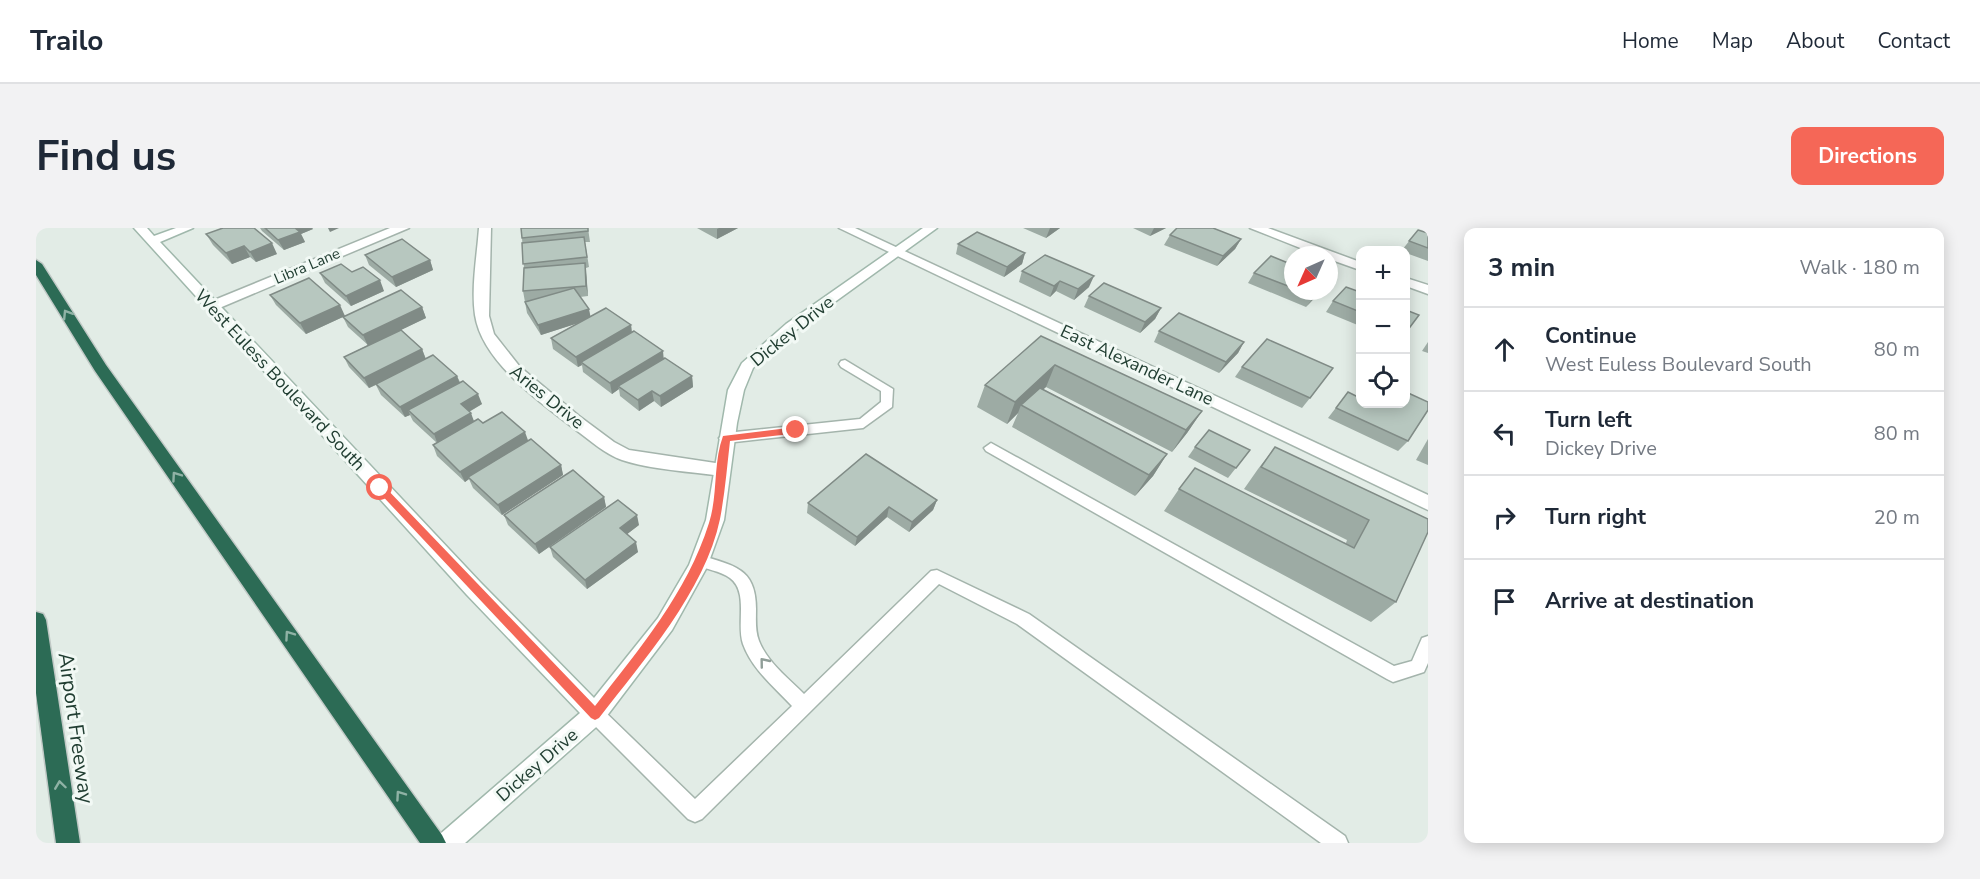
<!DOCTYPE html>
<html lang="en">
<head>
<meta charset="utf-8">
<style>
	:root { --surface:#fff; --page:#f2f2f3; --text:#1f2937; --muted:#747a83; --line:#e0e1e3; --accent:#f56757 }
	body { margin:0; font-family:"Nunito Sans",sans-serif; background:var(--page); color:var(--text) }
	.controls { position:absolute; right:18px; top:18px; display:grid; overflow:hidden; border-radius:12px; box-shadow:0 3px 15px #0003 }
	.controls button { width:54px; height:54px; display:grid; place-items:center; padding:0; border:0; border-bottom:2px solid var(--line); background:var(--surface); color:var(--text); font:30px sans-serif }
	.compass { position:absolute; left:1248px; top:18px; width:54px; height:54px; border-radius:50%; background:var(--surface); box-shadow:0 3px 15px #0003; rotate:225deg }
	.stop { position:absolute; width:18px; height:18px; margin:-14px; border:4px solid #f56757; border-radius:50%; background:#fff }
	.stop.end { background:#f56757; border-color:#fff; box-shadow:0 2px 6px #0008 }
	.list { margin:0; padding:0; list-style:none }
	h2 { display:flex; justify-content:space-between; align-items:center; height:78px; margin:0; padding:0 24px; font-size:26px }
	h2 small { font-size:20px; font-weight:400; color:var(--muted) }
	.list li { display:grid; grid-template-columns:39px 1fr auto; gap:18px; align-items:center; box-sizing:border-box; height:84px; padding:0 24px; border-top:2px solid var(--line) }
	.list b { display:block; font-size:22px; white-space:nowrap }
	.list p { margin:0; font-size:20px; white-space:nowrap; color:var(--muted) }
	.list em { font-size:20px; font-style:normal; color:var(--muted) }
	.icon { flex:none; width:33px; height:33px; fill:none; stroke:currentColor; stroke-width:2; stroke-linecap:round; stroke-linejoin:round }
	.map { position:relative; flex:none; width:1392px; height:615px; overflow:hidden; border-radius:12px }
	header { display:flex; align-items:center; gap:36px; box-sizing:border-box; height:84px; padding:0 30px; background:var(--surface); border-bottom:2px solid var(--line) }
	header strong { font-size:28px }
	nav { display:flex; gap:33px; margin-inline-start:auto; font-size:21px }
	.intro { display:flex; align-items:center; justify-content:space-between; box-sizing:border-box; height:144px; padding:0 36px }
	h1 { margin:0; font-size:42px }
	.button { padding:15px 27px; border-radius:12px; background:var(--accent); color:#fff; font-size:21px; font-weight:700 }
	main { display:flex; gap:36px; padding:0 36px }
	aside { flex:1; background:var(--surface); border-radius:12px; box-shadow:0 3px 15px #0003 }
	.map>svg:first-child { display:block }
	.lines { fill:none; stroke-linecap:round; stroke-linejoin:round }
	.lane-casing { stroke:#a4b4ac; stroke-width:3 }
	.street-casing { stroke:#a4b4ac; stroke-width:3 }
	.secondary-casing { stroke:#a0b8ac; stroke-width:3 }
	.highway-casing { stroke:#c1c9c6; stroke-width:3 }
	.lane { fill:#fff; fill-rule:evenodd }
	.street { fill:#fff; fill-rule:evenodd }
	.secondary { fill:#fff; fill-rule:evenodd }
	.highway { fill:#2c6b55; fill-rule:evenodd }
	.wall { fill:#9daba4 }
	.shaded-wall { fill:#808b86 }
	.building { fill:#b7c7bf; stroke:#808b86; stroke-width:1.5 }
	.oneway { stroke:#8fb2a5 }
	.oneway2 { stroke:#909e98 }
	.route { fill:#f56757 }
	.labels { text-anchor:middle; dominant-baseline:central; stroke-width:6; stroke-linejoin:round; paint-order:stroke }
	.far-street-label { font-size:15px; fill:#213e32; stroke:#f2f9f5 }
	.street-label { font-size:18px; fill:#213e32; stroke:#f2f9f5 }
	.near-street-label { font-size:21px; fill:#213e32; stroke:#f2f9f5 }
</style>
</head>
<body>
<header>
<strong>Trailo</strong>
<nav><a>Home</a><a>Map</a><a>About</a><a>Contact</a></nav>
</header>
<div class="intro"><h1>Find us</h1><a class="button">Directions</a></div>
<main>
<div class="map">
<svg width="1392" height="615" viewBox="0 0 1392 615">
	<rect width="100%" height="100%" fill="#e2ece6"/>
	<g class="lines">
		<g class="lane-casing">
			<g id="lane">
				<polygon points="809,132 857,161 856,179 827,200 690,215 685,213 683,210 690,205 824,191 845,174 845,163 805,139 803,136 805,133"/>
				<polygon points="955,215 1358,438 1376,433 1386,410 1392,408 1392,435 1388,444 1357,454 1351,451 950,223 948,220"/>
				<path d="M664 327C697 338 720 339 720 381 720 392 719 403 723 413 731 434 753 451 768 466L895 343 901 342 993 386 1309 608 1312 615H1285L981 396 903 356 666 591 659 594 652 591 553 492 550 486 553 480 559 478 565 480 659 571 756 478C738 459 716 441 707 416 700 396 713 364 694 350 684 343 670 341 659 337L656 333 659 329Z"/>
			</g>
		</g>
		<g class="street-casing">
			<g id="street">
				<polygon points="354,0 373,0 181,81 176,82 169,78 171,75"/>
				<path d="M443 0H455L453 88 458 106 484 139 543 188 578 214 593 222 686 236 692 238 694 242 692 246 686 248C657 244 612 241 586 232 569 226 555 213 540 202 505 175 446 134 439 87 435 59 441 28 443 0Z"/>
				<polygon points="803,0 819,0 1392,267 1392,282"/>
				<polygon points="1214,0 1232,0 1324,34 1324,42 1293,31 1293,27 1282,27"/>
				<polygon points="1370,50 1392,57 1392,66 1370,58"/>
			</g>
		</g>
		<g class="secondary-casing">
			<polygon id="secondary" points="98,0 111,0 118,8 140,0 157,0 124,14 445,355 558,470 622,390 653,337 670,292 692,162 706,135 750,96 887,0 901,0 760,102 717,140 708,162 701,195 688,292 671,339 636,402 567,493 429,615 399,615 403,607 544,485 431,367"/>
		</g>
		<g class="highway-casing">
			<g id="highway">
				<polygon points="0,32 6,36 70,137 406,607 410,615 384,615 59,143 0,47"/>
				<polygon points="0,384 7,386 10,392 44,615 20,615 0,465"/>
			</g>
		</g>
		<use href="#lane" class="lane"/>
		<use href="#street" class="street"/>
		<use href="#secondary" class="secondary"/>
		<use href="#highway" class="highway"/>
	</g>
	<g class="wall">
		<polygon points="224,0 276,0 277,1 265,6 269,14 248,22 226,3"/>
		<polygon points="552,0 554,14 549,14 553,39 550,40 552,68 544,69 554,89 595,97 596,104 628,130 656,148 657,159 625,179 618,173 603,183 584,168 583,161 576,166 547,144 546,137 542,139 517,121 515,110 542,95 505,107 491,85 487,63 488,40 486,10"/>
		<polygon points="661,0 702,0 681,11"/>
		<polygon points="987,0 1024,0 1010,10"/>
		<polygon points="1097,0 1130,0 1114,8"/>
		<polygon points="1382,2 1392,5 1392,33 1370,25 1370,22 1366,22"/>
		<polygon points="170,6 241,26 220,34 214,29 196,36 177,17"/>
		<polygon points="1134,7 1205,11 1199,21 1181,38 1128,17"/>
		<polygon points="922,16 989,25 986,36 968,49 920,26"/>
		<polygon points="329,27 394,32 397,42 360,59 333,37"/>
		<polygon points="1257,37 1257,63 1285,63 1270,79 1212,55 1218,45"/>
		<polygon points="986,43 1053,59 1038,72 1020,63 1014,69 983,54"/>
		<polygon points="316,44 348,63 315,78 289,55 284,45"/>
		<polygon points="1324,64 1324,98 1290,84 1297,73"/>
		<polygon points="234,67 309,88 270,106 240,77"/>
		<polygon points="1053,68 1125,80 1119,91 1104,105 1048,79"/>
		<polygon points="386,79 390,90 362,103 386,121 390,131 421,148 424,154 446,176 433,184 438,194 447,195 492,213 525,237 527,247 466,287 437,260 433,251 429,254 401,228 397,217 401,215 377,193 374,187 369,189 345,167 340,157 333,160 313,139 308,129 332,117 312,99 307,89"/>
		<polygon points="1123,103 1208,114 1202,125 1183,145 1118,114"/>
		<polygon points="1005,108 1166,183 1151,205 1136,224 1010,159 1007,161 1131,226 1117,248 1099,268 976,199 982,185 971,196 941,179 949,157"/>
		<polygon points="1392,114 1392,125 1386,123"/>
		<polygon points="1206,139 1274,170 1266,180 1199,149"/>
		<polygon points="1312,164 1343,178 1345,176 1370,176 1372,213 1362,223 1292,190"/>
		<polygon points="1392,211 1392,237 1380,232"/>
		<polygon points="1159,219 1214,222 1192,250 1152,229"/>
		<polygon points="1239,219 1392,291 1360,374 1335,394 1128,283 1143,261 1310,315 1311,312 1208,261 1222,241"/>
		<polygon points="568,269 570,279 503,326 472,297 468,287"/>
		<polygon points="901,272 897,282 873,304 851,289 819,318 771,285 772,275"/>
		<polygon points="603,297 591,306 602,324 551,361 517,329 514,319"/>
	</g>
	<g class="shaded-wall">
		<polygon points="257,0 276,0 277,1 265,6 269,14 248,22 242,12"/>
		<polygon points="292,0 303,0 294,4"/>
		<polygon points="683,0 702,0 681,11 681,1"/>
		<polygon points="1014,0 1024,0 1010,10"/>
		<polygon points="1118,0 1130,0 1114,8"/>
		<polygon points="1205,11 1199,21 1181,38 1187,28"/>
		<polygon points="236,15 241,26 220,34 214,24"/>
		<polygon points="208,18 214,29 196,36 190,25"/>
		<polygon points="989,25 986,36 968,49 971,39"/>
		<polygon points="394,32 397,42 360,59 356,49"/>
		<polygon points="549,35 550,45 552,68 550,58"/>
		<polygon points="1058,48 1053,59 1038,72 1042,61"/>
		<polygon points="344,52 348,63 315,78 310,68"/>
		<polygon points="1024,53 1020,63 1014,69 1018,58"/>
		<polygon points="1283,63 1285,63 1270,79 1278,69"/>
		<polygon points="304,77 309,88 270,106 264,95"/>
		<polygon points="386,79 390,90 332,118 327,107"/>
		<polygon points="1125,80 1119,91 1104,105 1109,94"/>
		<polygon points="553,81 555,91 505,107 502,97"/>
		<polygon points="595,97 596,108 545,134 546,137 542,139 540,129"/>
		<polygon points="1208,114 1202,125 1183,145 1190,134"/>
		<polygon points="386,121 390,132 333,160 328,150"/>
		<polygon points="627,123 628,134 582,158 583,161 576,166 574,155"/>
		<polygon points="1019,137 1010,159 989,179 985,177 982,185 971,196 979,174"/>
		<polygon points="421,148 425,159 372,182 374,187 369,189 364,179"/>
		<polygon points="656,148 657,159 625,179 624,168"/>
		<polygon points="616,163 618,173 603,183 602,172"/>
		<polygon points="442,166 446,176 429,186 425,176"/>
		<polygon points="1166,183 1151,205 1136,224 1150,202"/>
		<polygon points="435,185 439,196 402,217 398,206"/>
		<polygon points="489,204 493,215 432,249 433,251 429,254 424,244"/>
		<polygon points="1131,226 1117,248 1099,268 1113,247"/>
		<polygon points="525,237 527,247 466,287 462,277"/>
		<polygon points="568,269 570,279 503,326 499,316"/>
		<polygon points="901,272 897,282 873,304 876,294"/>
		<polygon points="853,279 851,289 819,318 821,309"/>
		<polygon points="601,287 603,297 586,310 584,300"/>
		<polygon points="600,314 602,324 551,361 549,352"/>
	</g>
	<g class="building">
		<polygon points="187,0 218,0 236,15 214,24 208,18 190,25 170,6"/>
		<polygon points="229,0 259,0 264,4 242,12"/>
		<polygon points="485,0 552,0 552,3 486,10"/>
		<polygon points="1141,0 1177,0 1205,11 1187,28 1134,7"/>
		<polygon points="1382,2 1392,5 1392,20 1373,13"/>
		<polygon points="941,4 989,25 971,39 922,16"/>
		<polygon points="548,9 551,29 487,36 486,15"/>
		<polygon points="366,11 394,32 356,49 329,27"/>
		<polygon points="1009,27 1058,48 1042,61 1024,53 1018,58 986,43"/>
		<polygon points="1235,28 1257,37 1257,60 1218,45"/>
		<polygon points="549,35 550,58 487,63 488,40"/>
		<polygon points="305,36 316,44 327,39 344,52 310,68 284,45"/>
		<polygon points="273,50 304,77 264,95 234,67"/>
		<polygon points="1068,55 1125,80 1109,94 1053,68"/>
		<polygon points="1310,59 1324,64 1324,84 1297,73"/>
		<polygon points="538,60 553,81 502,97 489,74"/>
		<polygon points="365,62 386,79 327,107 307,89"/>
		<polygon points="1264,63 1283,63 1278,69"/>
		<polygon points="570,80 595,97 540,129 515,110"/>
		<polygon points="1370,82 1383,87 1371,103 1370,102"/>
		<polygon points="1143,85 1208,114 1190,134 1123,103"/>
		<polygon points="365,102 386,121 328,150 308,129"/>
		<polygon points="598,103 627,123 574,155 545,134"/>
		<polygon points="1005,108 1166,183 1150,202 1019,137 979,174 949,157"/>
		<polygon points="1231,111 1297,140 1274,170 1206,139"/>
		<polygon points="397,127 421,148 364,179 340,156"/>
		<polygon points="629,130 656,148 624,168 616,163 602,172 582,158"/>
		<polygon points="427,153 442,166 425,176 435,185 398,206 372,182"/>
		<polygon points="1004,160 1131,226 1113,247 985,177"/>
		<polygon points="1312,164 1324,170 1324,176 1338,176 1345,179 1347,176 1370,176 1370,164 1392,174 1392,182 1372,213 1300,180"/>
		<polygon points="466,184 489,204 424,244 397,217 442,191 447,195"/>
		<polygon points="1173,202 1214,222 1200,240 1159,219"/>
		<polygon points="495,211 525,237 462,277 432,249"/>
		<polygon points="1239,219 1392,291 1392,304 1360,374 1143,261 1159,240 1318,320 1333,292 1225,239"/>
		<polygon points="830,226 901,272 876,294 853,279 821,309 772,275"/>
		<polygon points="537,242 568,269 499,316 468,287"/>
		<polygon points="582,272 601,287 584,300 600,314 549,352 514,319"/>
	</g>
	<defs><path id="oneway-chevron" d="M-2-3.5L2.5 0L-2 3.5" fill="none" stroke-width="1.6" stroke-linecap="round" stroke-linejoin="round" transform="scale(1.5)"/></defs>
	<g class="oneway">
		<use href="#oneway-chevron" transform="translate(31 86) rotate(-122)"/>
		<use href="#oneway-chevron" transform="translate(140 248) rotate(-125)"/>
		<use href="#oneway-chevron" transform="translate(253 407) rotate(-125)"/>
		<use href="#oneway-chevron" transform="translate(24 557) rotate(-98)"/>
		<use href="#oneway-chevron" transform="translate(364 567) rotate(-125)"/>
	</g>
	<use class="oneway2" href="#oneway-chevron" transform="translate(728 434) rotate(-129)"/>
	<path class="route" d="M760 199 763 200V205L694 213C691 239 689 265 684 291 669 363 607 433 563 490L559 492 555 490 339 260 344 256 347 257 559 478C604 420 651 365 673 295 682 267 677 235 687 208Z"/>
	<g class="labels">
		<g class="far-street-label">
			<text transform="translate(271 38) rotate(-23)">Libra Lane</text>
		</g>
		<g class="street-label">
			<text transform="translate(756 103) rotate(-39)">Dickey Drive</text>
			<text transform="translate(1101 137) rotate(25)">East Alexander Lane</text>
			<text transform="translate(244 152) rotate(47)">West Euless Boulevard South</text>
			<text transform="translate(511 169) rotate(39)">Aries Drive</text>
			<text transform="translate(501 537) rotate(-41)">Dickey Drive</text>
		</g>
		<g class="near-street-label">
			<text transform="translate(40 500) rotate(82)">Airport Freeway</text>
		</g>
	</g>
</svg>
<div class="controls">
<button>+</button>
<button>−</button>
<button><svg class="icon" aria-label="locate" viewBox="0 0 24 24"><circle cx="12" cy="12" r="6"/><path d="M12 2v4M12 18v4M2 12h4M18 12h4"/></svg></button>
</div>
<svg class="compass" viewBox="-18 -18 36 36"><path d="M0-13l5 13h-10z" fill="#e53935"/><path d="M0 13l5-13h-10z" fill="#747a83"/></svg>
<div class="stop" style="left:344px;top:260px"></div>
<div class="stop end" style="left:760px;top:202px"></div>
</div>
<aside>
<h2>3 min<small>Walk · 180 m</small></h2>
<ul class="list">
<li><svg class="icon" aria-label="ahead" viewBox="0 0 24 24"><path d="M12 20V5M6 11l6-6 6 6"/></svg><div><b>Continue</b><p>West Euless Boulevard South</p></div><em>80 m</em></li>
<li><svg class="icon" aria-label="left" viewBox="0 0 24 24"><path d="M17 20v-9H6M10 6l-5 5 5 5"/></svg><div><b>Turn left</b><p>Dickey Drive</p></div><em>80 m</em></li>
<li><svg class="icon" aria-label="right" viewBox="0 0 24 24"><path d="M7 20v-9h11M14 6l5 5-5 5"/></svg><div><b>Turn right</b></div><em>20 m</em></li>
<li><svg class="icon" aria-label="arrive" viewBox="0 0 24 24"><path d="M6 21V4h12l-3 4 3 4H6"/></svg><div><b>Arrive at destination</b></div></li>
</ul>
</aside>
</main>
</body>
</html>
